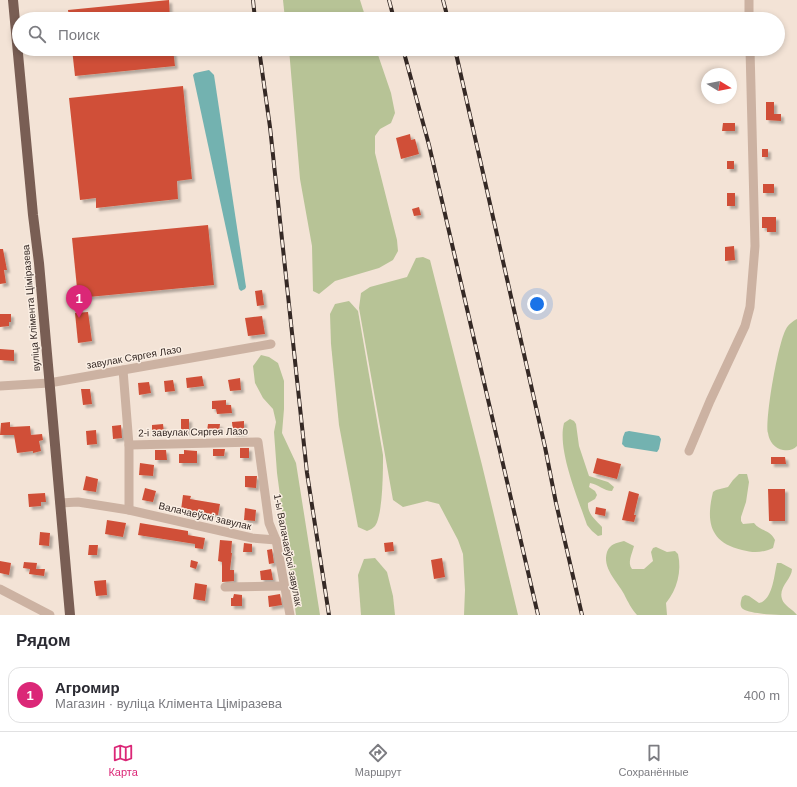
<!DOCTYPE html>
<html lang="ru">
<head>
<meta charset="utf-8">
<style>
	:root { --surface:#fff; --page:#f2f2f3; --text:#2b2b33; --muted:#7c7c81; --line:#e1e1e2; --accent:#db2777 }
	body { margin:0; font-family:Arial,sans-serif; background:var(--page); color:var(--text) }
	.compass { position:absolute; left:701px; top:68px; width:36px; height:36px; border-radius:50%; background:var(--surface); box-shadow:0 2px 6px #0003; rotate:100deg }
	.you { position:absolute; left:537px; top:304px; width:14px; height:14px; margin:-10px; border:3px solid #fff; border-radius:50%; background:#1a73e8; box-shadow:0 0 0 6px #1a73e833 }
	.badge { display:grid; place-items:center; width:26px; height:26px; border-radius:50%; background:var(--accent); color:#fff; font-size:13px; font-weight:700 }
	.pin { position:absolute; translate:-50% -33px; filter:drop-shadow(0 1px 2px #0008) }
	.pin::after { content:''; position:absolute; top:21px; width:14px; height:12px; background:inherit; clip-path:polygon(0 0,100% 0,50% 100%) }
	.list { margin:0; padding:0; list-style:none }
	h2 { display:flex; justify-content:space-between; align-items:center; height:52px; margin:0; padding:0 16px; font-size:17px }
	h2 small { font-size:13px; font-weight:400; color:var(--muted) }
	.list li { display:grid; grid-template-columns:26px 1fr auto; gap:12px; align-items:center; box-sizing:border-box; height:56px; margin:0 8px 8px; padding:0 8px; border:1px solid var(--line); border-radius:12px }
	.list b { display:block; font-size:15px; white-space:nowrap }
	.list p { margin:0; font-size:13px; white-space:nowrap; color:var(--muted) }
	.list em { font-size:13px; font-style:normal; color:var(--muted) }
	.icon { flex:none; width:22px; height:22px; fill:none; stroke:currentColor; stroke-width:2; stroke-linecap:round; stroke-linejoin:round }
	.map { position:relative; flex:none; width:797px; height:615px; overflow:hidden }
	.search { position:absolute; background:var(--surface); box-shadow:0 2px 6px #0003; left:12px; right:12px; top:12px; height:44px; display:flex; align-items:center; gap:10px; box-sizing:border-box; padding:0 14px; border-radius:22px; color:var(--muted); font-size:15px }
	.sheet { height:116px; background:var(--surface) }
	nav { display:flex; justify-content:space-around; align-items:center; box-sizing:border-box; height:56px; border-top:1px solid var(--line); background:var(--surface); font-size:11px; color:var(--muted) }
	nav a { display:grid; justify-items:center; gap:2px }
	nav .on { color:var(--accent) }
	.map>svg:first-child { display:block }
	.green { fill:#b7c396 }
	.water { fill:#73b2b0 }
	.building { fill:#d05037; filter:url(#shadow) }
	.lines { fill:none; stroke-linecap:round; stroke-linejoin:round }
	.minor { stroke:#ccb2a2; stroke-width:9 }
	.primary { stroke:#795e54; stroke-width:10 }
	.rail-casing { stroke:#352925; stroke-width:4 }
	.rail { stroke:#faeee3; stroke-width:2.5; stroke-dasharray:8; stroke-linecap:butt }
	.labels { text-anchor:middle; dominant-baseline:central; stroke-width:3; stroke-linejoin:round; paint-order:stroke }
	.street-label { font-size:10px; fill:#352925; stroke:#faeee3 }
</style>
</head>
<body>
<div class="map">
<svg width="797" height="615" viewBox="0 0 797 615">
	<defs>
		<filter id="shadow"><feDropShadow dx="3" dy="3" stdDeviation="1" flood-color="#0004"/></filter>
	</defs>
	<rect width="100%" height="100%" fill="#f3e3d6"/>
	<g class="green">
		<polygon points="283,0 360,0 366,19 285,19"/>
		<polygon points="289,49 376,49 391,93 395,113 391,123 380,129 375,136 375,153 397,240 398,251 393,260 379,268 335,281 319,294 313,291 312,246 300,179"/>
		<polygon points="423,257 430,260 482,465 518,615 464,615 465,590 463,554 458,540 439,504 427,501 403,507 393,500 359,308 361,293 370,287 407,277 416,258"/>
		<path d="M349 301 358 311 383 455C383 469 383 515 375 526 373 528 370 530 367 531L358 527 339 425 331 344 330 314 335 304Z"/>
		<path d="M797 319V446C793 450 789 451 783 450 775 449 769 441 768 433 765 418 778 343 786 329 788 325 793 321 797 319Z"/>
		<polygon points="261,355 269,357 278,363 284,381 284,409 282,433 296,463 320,615 296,615 277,473 274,432 276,422 273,409 263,398 255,383 253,366"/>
		<path d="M570 419 574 421 576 424 579 446 589 476 608 482 614 487 612 491C604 491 598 484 590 483L589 487 595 491 597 495 595 499 588 503C587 514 596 520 602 527V535L598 536 592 531 587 525C578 498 557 450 564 423Z"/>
		<path d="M739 474H747L749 482 746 502 741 517V521L743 524 754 523C761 532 769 529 775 540L773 548C762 553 753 553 742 550 709 542 706 521 713 492L716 490 728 487 733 480Z"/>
		<path d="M624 541 634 546C632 554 627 563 632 569H644L653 561 651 552 653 548 656 547 667 552 675 551 678 554C682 571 677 590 666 603L667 615H637C631 608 628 602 624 594 617 581 602 568 607 552 610 544 616 543 624 541Z"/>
		<polygon points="375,558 387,572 393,596 395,615 361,615 358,575 364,559"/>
		<path d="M777 563H781L792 569C792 579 778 587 782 599 784 606 793 609 797 615 783 615 753 615 743 609 739 606 741 601 742 597L745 595 749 596 759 603C773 600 774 575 777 563Z"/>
	</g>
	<g class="water">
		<polygon points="209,70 214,75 246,287 245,289 241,291 239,289 193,75 195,73"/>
		<polygon points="629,431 659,436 661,439 659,449 657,452 625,447 622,444 623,437 625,432"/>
	</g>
	<g class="building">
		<polygon points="169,0 170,19 69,19 68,10"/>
		<polygon points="72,49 173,49 175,66 75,76"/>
		<polygon points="183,86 192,179 177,181 178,199 96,208 96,198 80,200 69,98"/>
		<polygon points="766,102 774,102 774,114 781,114 781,121 766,120"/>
		<polygon points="723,123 735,123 735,131 722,131"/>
		<polygon points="410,134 411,140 415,139 419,154 401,159 396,138"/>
		<rect x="762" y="149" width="6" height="8"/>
		<rect x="727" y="161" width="7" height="8"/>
		<rect x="763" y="184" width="11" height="9"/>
		<rect x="727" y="193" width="8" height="13"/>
		<polygon points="419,207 421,215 414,216 412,209"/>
		<polygon points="762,217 776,217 776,232 767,232 767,228 762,228"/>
		<polygon points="208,225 214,285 78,298 72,238"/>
		<polygon points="734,246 735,260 725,261 725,247"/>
		<polygon points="0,249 3,249 7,270 4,270 6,283 0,284"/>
		<polygon points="262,290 264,305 257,306 255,291"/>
		<polygon points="88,312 92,341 78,343 75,313"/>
		<polygon points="0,314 11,314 11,322 9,322 9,326 0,327"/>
		<polygon points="262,316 265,334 248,336 245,318"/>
		<polygon points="0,349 14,350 14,361 0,360"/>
		<polygon points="202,376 204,386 187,388 186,378"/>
		<polygon points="240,378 241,390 230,391 228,380"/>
		<polygon points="173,380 175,391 165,392 164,381"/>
		<polygon points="149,382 151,393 139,395 138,383"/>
		<polygon points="81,389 90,389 92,404 83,405"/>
		<polygon points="226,400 226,405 231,405 232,413 217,414 216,409 212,409 212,401"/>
		<rect x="181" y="419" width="8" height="13"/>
		<polygon points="244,421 244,433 233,433 232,422"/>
		<polygon points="10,422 10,427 30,426 31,435 42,434 43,440 39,441 41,451 33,453 33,451 17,453 14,435 0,435 1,423"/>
		<polygon points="163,424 164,432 152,433 152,425"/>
		<polygon points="208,424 220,424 219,432 207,431"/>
		<polygon points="121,425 122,438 113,439 112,426"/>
		<polygon points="96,430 97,444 87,445 86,431"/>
		<rect x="240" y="448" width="9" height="10"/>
		<polygon points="213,449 225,449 224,456 213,456"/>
		<polygon points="155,450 166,450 167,460 155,460"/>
		<polygon points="184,450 197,451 197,463 179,463 179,454 184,454"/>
		<polygon points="771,457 785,457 786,464 771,464"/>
		<polygon points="597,458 621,464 617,479 593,473"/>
		<polygon points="140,463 154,465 153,476 139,475"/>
		<polygon points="86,476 98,479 96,492 83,490"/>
		<polygon points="245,476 257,476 256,488 245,487"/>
		<polygon points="145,488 156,491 153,502 142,500"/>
		<polygon points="768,489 785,489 785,521 769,521"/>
		<polygon points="629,491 639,494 634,515 636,515 634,522 622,520"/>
		<polygon points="45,493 46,502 41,502 41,506 29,507 28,494"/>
		<polygon points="183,495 191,496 190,499 220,504 218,515 192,511 192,515 184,513 184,510 181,510"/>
		<polygon points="596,507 606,509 605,516 595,514"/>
		<polygon points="245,508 256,510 255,521 244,520"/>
		<polygon points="107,520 126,523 123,537 105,534"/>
		<polygon points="140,523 188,531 188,535 205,538 203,549 195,548 195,544 138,535"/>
		<polygon points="40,532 50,533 49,546 39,545"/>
		<polygon points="220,540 232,541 231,553 232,553 230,570 234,570 234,581 222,582 222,562 218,561"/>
		<polygon points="393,542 394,551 385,552 384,543"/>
		<polygon points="244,543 252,544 252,552 243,552"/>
		<polygon points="89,545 98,545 97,555 88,555"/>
		<polygon points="272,549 274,563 269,564 267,550"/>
		<polygon points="442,558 445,577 434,579 431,560"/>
		<polygon points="191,560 198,562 196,569 190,567"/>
		<polygon points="0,561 11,563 9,575 0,573"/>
		<polygon points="24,562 37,563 36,569 45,569 44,576 29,574 30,569 23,568"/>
		<polygon points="271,569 273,580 261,580 260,571"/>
		<polygon points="106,580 107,595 96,596 94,581"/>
		<polygon points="195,583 207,585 205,601 193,599"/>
		<polygon points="234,594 242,595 242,606 231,606 231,598 233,598"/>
		<polygon points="280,594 282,605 269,607 268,596"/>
	</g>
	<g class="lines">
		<g class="minor">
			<polyline points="749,0 749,19"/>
			<polyline points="123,370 129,445 129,510"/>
			<polyline points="0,386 49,383 271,344"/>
			<polyline points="129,445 258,442 269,523 276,540 290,615"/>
			<polyline points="689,451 710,401 745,326 750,307 755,246 750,49"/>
			<polyline points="60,503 78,502 129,510 252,538 276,540"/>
			<polyline points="225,587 284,586"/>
			<polyline points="0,589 50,615"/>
		</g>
		<polyline class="primary" points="13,0 33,215 39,263 70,615"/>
		<g class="rail-casing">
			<g id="rail">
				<polyline points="253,0 255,19"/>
				<polyline points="389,0 394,19"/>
				<polyline points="443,0 448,19"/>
				<polyline points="259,49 270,127 307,473 329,615"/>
				<polyline points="403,49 429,145 538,615"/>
				<polyline points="455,49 545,447 556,503 582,615"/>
			</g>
		</g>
		<use href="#rail" class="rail"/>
	</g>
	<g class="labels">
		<g class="street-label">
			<text transform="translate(31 308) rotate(-95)">вуліца Клімента Ціміразева</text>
			<text transform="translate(134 357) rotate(-10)">завулак Сяргея Лазо</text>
			<text transform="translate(193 432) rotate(-1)">2-і завулак Сяргея Лазо</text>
			<text transform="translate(205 516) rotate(13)">Валачаеўскі завулак</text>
			<text transform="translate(288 550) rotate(79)">1-ы Валачаеўскі завулак</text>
		</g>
	</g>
</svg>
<svg class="compass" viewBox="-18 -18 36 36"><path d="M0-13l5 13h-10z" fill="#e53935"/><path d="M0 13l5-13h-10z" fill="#7c7c81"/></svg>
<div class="you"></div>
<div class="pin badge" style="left:79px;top:318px">1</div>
<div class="search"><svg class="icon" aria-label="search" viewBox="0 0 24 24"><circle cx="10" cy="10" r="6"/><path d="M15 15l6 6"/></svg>Поиск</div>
</div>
<section class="sheet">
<h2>Рядом<small></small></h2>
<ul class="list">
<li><span class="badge">1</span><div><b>Агромир</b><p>Магазин · вуліца Клімента Ціміразева</p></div><em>400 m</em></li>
</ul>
</section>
<nav>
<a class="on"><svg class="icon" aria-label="map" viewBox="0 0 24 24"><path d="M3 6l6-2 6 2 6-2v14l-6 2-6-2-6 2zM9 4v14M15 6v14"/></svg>Карта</a>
<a><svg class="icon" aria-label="directions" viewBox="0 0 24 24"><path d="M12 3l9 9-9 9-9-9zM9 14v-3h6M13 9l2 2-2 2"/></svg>Маршрут</a>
<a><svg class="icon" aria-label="saved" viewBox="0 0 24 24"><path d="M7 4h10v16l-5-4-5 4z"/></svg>Сохранённые</a>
</nav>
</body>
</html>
